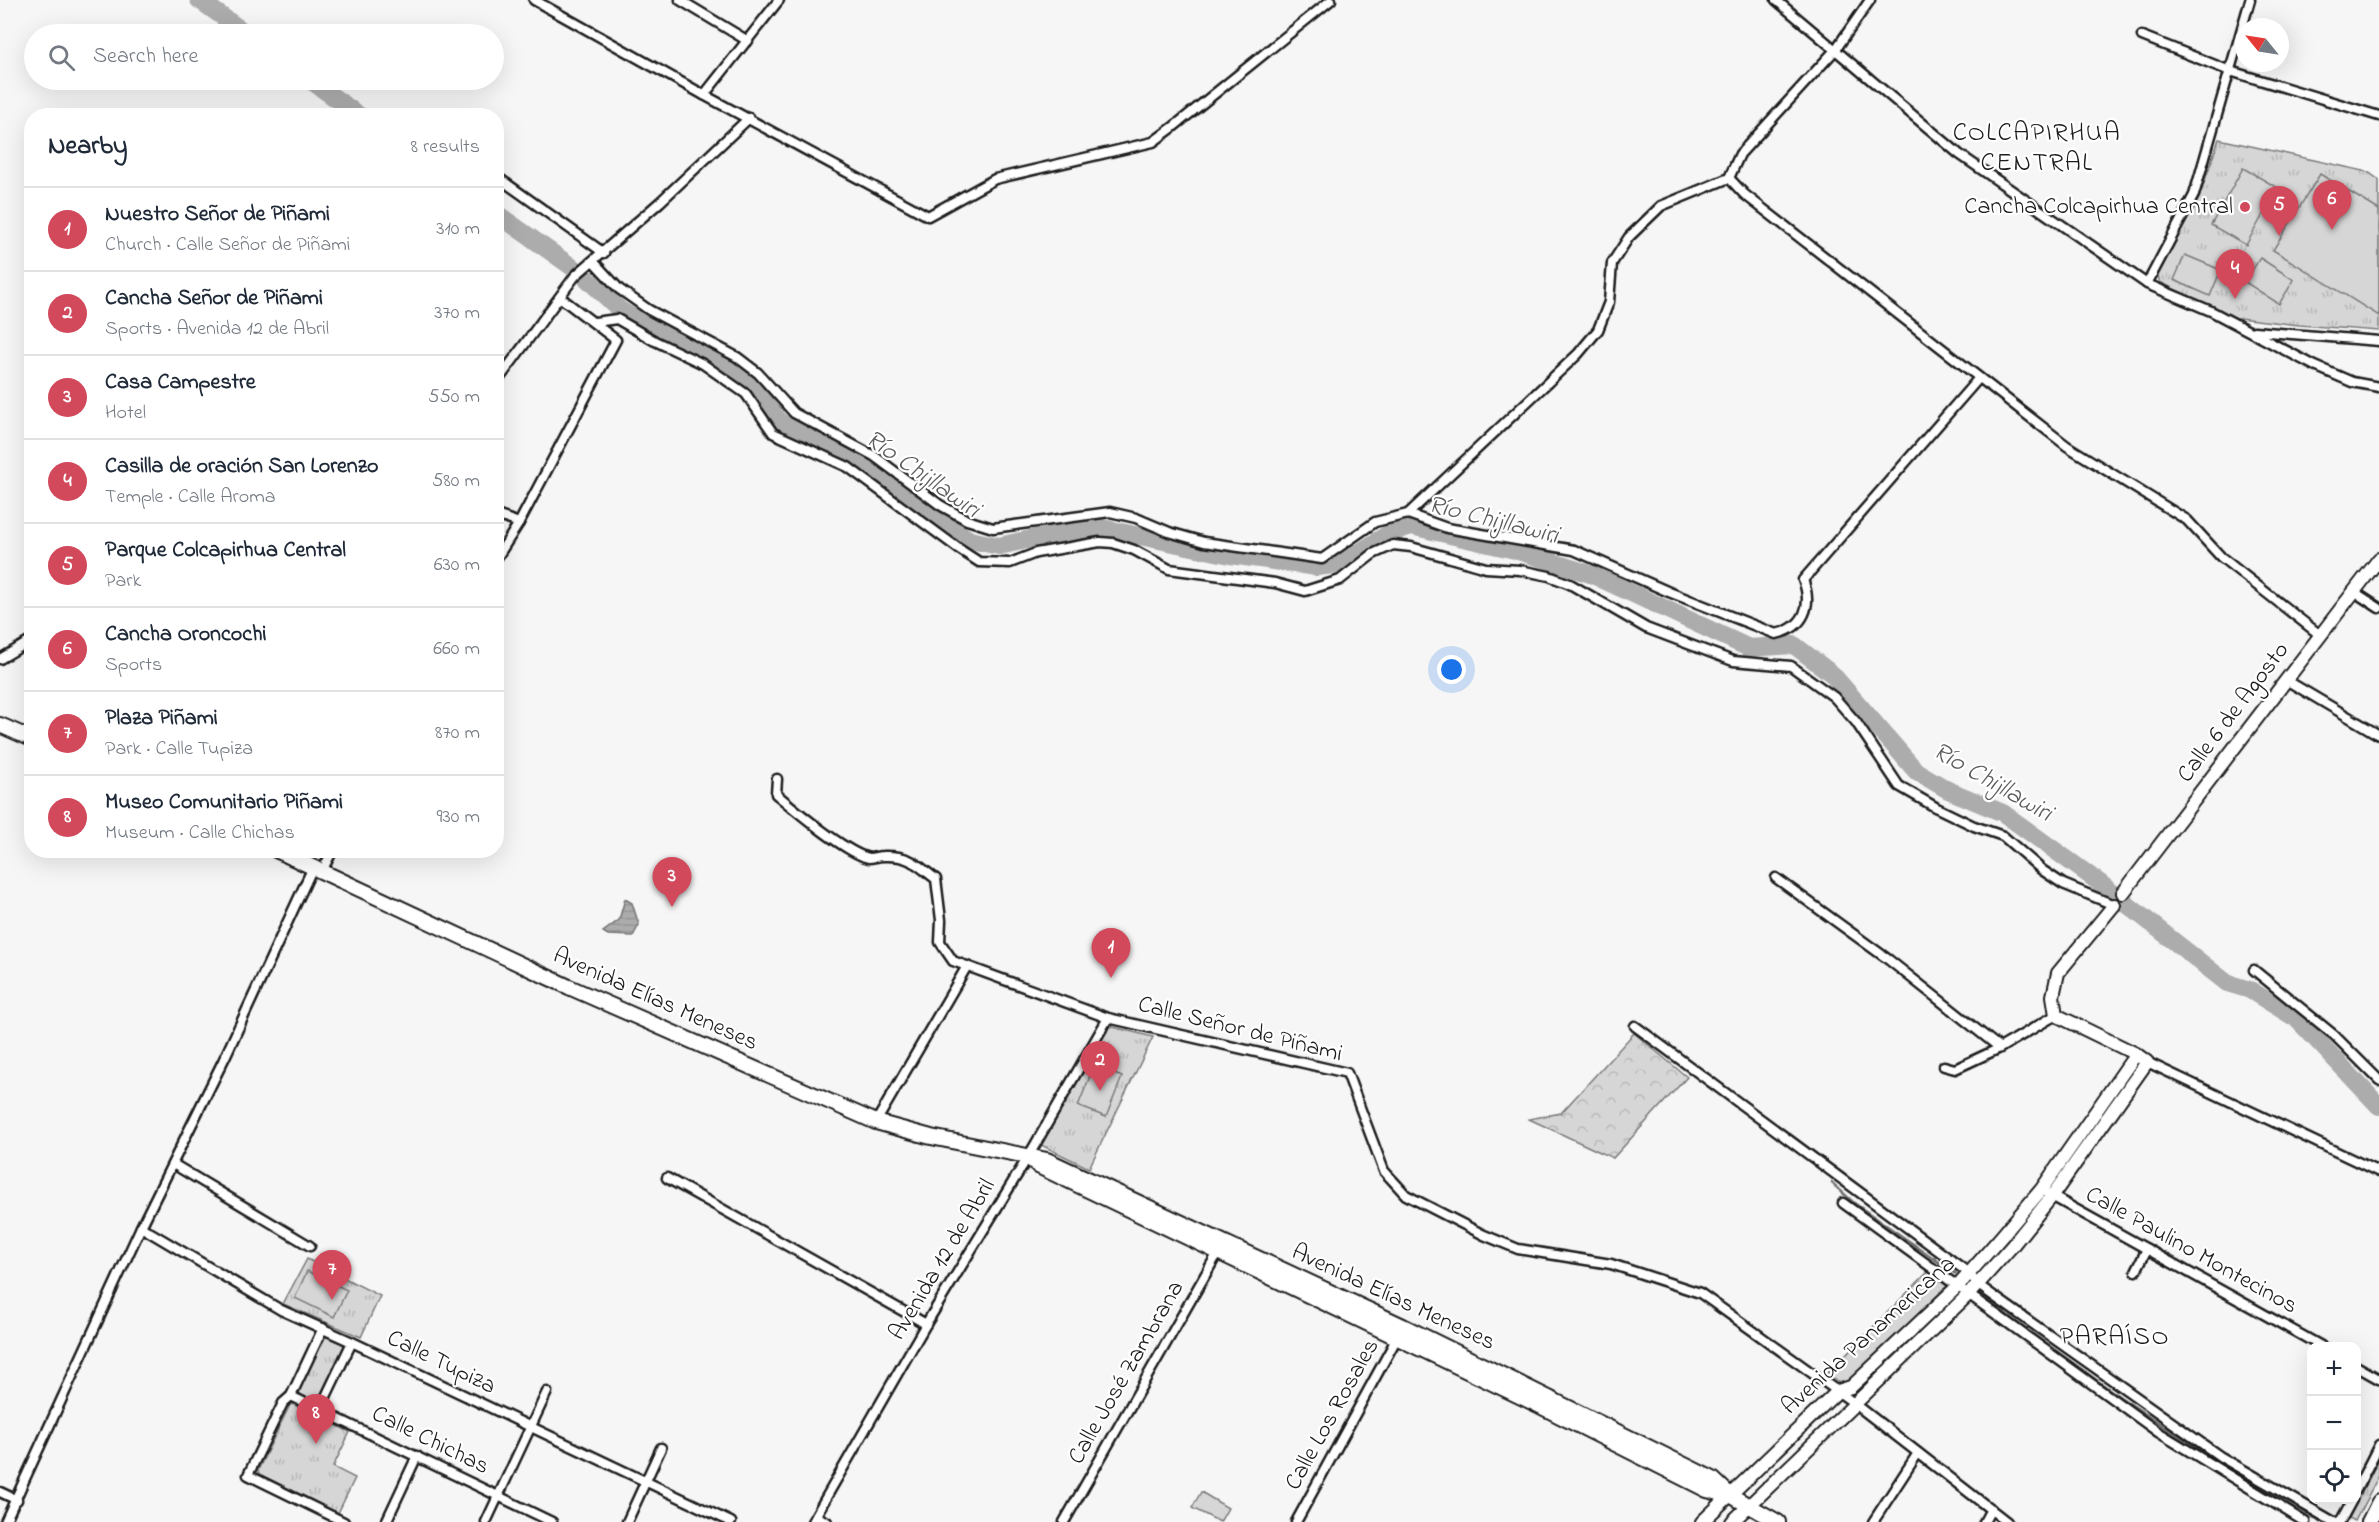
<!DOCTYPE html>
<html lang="en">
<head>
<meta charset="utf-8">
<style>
	:root { --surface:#fff; --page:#f2f2f3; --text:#1f2937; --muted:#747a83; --line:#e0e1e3; --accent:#d1495b }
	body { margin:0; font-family:"Indie Flower",sans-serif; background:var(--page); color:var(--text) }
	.controls { position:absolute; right:18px; bottom:18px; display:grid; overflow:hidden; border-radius:12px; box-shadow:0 6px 24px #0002 }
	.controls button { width:54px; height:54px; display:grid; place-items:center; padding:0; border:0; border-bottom:2px solid var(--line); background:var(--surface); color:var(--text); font:30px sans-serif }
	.compass { position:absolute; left:2235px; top:18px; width:54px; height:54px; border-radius:50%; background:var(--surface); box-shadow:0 6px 24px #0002; rotate:300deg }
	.you { position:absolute; left:1452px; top:670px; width:21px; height:21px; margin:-15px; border:4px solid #fff; border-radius:50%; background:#1a73e8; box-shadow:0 0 0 9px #1a73e833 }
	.badge { display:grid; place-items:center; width:39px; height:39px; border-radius:50%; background:var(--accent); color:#fff; font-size:20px; font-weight:700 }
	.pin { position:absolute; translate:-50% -50px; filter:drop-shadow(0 2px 3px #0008) }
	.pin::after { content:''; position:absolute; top:32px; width:21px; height:18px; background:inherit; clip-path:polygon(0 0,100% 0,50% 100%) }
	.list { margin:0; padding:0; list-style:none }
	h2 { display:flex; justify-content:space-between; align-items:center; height:78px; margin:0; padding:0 24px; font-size:26px }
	h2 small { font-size:20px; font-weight:400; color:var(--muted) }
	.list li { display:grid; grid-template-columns:39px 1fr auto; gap:18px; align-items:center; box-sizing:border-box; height:84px; padding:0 24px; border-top:2px solid var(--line) }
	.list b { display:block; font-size:22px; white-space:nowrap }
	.list p { margin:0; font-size:20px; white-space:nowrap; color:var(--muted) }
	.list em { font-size:20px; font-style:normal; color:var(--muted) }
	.icon { flex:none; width:33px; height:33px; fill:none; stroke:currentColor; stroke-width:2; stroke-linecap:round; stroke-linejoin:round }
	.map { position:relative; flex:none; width:2379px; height:1522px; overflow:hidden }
	.search { position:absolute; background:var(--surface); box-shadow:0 6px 24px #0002; left:24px; top:24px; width:480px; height:66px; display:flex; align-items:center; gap:15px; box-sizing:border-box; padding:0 21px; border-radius:33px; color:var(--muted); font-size:22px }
	.panel { position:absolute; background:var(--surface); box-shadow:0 6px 24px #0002; left:24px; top:108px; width:480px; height:750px; border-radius:24px }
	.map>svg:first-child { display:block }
	.grass { fill:url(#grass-tufts); stroke:#797979; stroke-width:1.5 }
	.forest { fill:url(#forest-crowns); stroke:#797979; stroke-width:1.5 }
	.pitch { fill:#d6d6d6; stroke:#797979; stroke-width:1.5 }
	.water { fill:url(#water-rules); stroke:#727272; stroke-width:1.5 }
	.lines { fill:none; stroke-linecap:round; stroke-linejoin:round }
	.stream { stroke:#727272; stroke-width:3 }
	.river { stroke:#acacac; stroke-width:18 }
	.minor-casing { stroke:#1c1c1c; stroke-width:13 }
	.secondary-casing { stroke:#1c1c1c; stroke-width:16 }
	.primary-casing { stroke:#1c1c1c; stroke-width:18 }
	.trunk-casing { stroke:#1c1c1c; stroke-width:18 }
	.minor { stroke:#fff; stroke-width:8 }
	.secondary { stroke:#fff; stroke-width:12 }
	.primary { stroke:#fff; stroke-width:14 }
	.trunk { stroke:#fff; stroke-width:14 }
	.poi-dot { fill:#d1495b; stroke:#fff; stroke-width:2 }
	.labels { text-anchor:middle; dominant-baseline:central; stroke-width:4.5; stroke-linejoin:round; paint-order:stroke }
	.poi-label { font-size:24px; fill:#1c1c1c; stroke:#fff; text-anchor:end }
	.street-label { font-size:24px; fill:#1c1c1c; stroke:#fff }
	.neighbourhood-label { font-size:26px; letter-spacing:1.5px; fill:#1c1c1c; stroke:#fff }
	.water-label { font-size:26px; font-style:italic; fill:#5d5d5d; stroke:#fff }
</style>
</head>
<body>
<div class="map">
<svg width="2379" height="1522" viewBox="0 0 2379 1522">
	<defs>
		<pattern id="grass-tufts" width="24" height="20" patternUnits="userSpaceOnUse" patternTransform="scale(1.5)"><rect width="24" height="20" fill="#d6d6d6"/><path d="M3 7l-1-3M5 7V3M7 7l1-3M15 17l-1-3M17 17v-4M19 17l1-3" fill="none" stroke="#b7b7b7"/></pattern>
		<pattern id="forest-crowns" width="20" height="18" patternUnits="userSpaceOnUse" patternTransform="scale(1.5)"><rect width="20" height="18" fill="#d6d6d6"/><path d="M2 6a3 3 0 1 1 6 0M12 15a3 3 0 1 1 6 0" fill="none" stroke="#b7b7b7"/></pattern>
		<pattern id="water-rules" width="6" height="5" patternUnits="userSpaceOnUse" patternTransform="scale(1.5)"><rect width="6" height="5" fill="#acacac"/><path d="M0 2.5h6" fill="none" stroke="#939393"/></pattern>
	</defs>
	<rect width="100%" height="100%" fill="#f6f6f6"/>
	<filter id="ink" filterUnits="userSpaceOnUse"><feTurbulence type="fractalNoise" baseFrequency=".0167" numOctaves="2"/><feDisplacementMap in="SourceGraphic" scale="12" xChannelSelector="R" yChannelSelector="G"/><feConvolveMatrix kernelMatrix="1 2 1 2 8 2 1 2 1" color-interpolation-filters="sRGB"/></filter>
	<g filter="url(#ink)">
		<g class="grass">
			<polygon points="2219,139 2368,172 2379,180 2379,331 2299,325 2230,317 2160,282 2157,274 2199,198"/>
			<polygon points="1109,1026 1153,1037 1089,1168 1041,1145"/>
			<polygon points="307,1259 380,1296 361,1337 283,1304"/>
			<polygon points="1928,1272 1947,1286 1850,1381 1841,1384 1826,1374"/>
			<path d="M325 1336 342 1343 345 1347 320 1400C312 1403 301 1398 298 1390Z"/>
			<polygon points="292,1404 350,1432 333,1467 355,1478 338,1513 259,1474 258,1470 290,1405"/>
			<polygon points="2379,1459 2379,1475 2355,1521 2349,1518"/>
		</g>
		<polygon class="forest" points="1634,1033 1687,1077 1613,1158 1529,1119 1561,1113"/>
		<g class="pitch">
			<polygon points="2243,168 2278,188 2246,245 2211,225"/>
			<polygon points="2320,174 2379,210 2379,316 2273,250"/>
			<polygon points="2185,255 2221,270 2210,296 2174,280"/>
			<polygon points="2260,258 2294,280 2279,304 2245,282"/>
			<polygon points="1094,1066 1122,1077 1106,1117 1078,1106"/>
			<polygon points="307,1271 347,1290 334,1317 295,1298"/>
			<polygon points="1201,1492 1228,1508 1220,1522 1192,1508"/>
		</g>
		<polygon class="water" points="625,899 632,903 639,925 633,936 608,935 603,932 619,920"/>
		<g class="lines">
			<g class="stream">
				<polyline points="1832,1183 1855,1204 1956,1274"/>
				<polyline points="1979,1293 2006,1315 2121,1398 2215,1460 2321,1522"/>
			</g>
			<g class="river">
				<polyline points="199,0 247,34"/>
				<polyline points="310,80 360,116"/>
				<polyline points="496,213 582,274 620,310 663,335 699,348 739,371 780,422 873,466 919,507 970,540 999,546 1040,537 1102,528 1230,555 1317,567 1341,564 1388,534 1411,526 1515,550 1593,575 1749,648 1794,645 1832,674 1916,771 1948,790 2003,813 2100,883 2227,983 2250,990 2297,1019 2379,1106"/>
			</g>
			<g class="minor-casing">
				<g id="minor">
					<polyline points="534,0 704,95 928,216 995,179 1153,142 1172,128 1331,0"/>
					<polyline points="680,0 748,41"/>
					<polyline points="1776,0 1959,154 2147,284 2211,311 2315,366 2352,382 2379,387"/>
					<polyline points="2142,36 2230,71 2379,116"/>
					<polyline points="704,95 779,0"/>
					<polyline points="496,176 604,253"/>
					<polyline points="1729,178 1744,194 2067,446 2187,520 2221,557 2320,635"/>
					<path d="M593 261 619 289 649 310 737 357 758 373 794 413 874 456 940 505 967 520 993 528 1110 512 1136 518 1169 532 1204 542 1322 559 1375 522 1408 514 1447 528 1574 550 1669 592 1776 634C1804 628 1813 606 1803 580L1979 378"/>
					<polyline points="2147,284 2194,195 2250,0"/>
					<polyline points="595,322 617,319 655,341 703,364 746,394 773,433 848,467 959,549 979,562 1010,563 1036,553 1100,542 1113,543 1134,550 1169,569 1275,583 1305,591 1340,580 1373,554 1393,545 1411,547 1486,568 1520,570 1549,576 1570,584 1646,628 1733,661 1791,666 1834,697 1856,722 1899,786 1937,808 1974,826 2003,836 2042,870 2063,884 2114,905"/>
					<polyline points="2254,331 2379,341"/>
					<polyline points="496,383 575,276 660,202 749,118"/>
					<polyline points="1408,514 1578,354 1598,330 1609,302 1612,263 1629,237 1661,206 1729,178 1740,154 1836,49 1870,0"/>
					<polyline points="496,515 519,523"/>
					<polyline points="496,559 519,523 616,340 561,298"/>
					<polyline points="2353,591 2379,608"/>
					<polyline points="0,659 32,640"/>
					<polyline points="2286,680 2379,735"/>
					<path d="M777 779 776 794C794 809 847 854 869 858 873 858 878 856 883 856 910 855 916 864 936 879L941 920 940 942 953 961 1108 1018 1347 1073 1384 1171 1406 1195 1484 1235 1518 1249 1611 1264 1700 1293 1854 1403 2007 1522"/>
					<polyline points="322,871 333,850"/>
					<polyline points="1776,878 1889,960 2000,1048"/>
					<polyline points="2254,970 2334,1035 2379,1080"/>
					<polyline points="1635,1026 1970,1274 1977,1284 1995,1297 2221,1457 2334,1522"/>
					<polyline points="2147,1062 2379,1172"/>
					<polyline points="1944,1066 1955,1069 2000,1048 2056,1015"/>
					<polyline points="876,1122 967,966"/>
					<polyline points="173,1164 310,1246"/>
					<polyline points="667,1178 926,1324"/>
					<polyline points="2041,1190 2321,1346"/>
					<polyline points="1843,1203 2158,1432 2305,1522"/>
					<polyline points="141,1227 281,1310 352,1342 731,1522"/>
					<polyline points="2136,1271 2147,1249"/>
					<polyline points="323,1328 291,1396 283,1403 248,1475 344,1522"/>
					<polyline points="2356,1366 2379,1379"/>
					<polyline points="291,1396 552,1522"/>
					<polyline points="320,1409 352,1342"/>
					<polyline points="2356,1490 2379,1445"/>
					<polyline points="0,1492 17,1500"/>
					<polyline points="816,1516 827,1522"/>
					<polyline points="5,1522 141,1227 225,1057 313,867"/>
					<polyline points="386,1522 417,1456"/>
					<polyline points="486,1522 547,1392"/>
					<polyline points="627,1522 661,1448"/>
					<polyline points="812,1522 926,1324 1028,1157 1108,1018"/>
					<polyline points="1064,1522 1220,1249"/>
					<polyline points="1296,1522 1398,1336"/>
					<polyline points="1873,1522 1918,1453"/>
					<polyline points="1984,1522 1991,1509"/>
					<polyline points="2340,1522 2352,1500"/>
				</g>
			</g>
			<g class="secondary-casing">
				<g id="secondary">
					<polyline points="2123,893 2379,559"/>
					<polyline points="1702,1522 1838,1391 1851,1387 1958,1286 2002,1236 2041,1190 2136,1054"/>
					<polyline points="1732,1522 1969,1294 2012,1246 2052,1196 2147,1062 2136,1054 2056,1015 2053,996 2058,973 2114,905"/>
				</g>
			</g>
			<g class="primary-casing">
				<g id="primary">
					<polyline points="0,725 32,739"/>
					<polyline points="276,850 569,987 876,1122 931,1137 1047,1160 1403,1326 1713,1479 1730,1495 1778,1522"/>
					<polyline points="1029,1158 1040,1167 1536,1404 1707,1490 1727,1495"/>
				</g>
			</g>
			<g class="trunk-casing">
				<polyline id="trunk" points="2369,1522 2379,1502"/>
			</g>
			<use href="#minor" class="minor"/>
			<use href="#secondary" class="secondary"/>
			<use href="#primary" class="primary"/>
			<use href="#trunk" class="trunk"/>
		</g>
	</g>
	<circle class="poi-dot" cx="2245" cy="207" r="6"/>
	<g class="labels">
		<g class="poi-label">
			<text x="2233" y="207">Cancha Colcapirhua Central</text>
		</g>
		<g class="street-label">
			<text transform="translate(2234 713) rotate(-53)">Calle 6 de Agosto</text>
			<text transform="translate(655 1000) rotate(24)">Avenida Elías Meneses</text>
			<text transform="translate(1240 1030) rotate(14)">Calle Señor de Piñami</text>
			<text transform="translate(2191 1251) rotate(29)">Calle Paulino Montecinos</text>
			<text transform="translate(943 1260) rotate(-59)">Avenida 12 de Abril</text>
			<text transform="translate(1393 1298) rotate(25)">Avenida Elías Meneses</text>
			<text transform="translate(1869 1336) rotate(-42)">Avenida Panamericana</text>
			<text transform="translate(441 1363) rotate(26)">Calle Tupiza</text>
			<text transform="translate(1127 1373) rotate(-60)">Calle José Zambrana</text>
			<text transform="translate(1333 1415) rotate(-61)">Calle Los Rosales</text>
			<text transform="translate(430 1441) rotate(26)">Calle Chichas</text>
		</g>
		<g class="neighbourhood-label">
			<text x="2037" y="134">COLCAPIRHUA<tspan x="2037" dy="30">CENTRAL</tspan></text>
			<text x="2115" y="1338">PARAÍSO</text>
		</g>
		<g class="water-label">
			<text transform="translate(922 475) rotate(35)">Río Chijllawiri</text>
			<text transform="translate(1493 521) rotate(14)">Río Chijllawiri</text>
			<text transform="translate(1992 783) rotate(30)">Río Chijllawiri</text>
		</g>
	</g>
</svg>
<div class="controls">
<button>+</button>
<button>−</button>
<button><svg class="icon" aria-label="locate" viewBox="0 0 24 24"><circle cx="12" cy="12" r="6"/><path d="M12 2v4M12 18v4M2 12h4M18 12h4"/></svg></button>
</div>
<svg class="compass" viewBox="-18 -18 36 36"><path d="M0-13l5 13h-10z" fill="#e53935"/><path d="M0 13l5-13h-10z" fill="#747a83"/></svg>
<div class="you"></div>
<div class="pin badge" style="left:1111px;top:978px">1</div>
<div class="pin badge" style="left:1100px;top:1091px">2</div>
<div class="pin badge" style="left:672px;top:907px">3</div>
<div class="pin badge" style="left:2235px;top:299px">4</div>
<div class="pin badge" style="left:2279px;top:236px">5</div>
<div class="pin badge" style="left:2332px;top:230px">6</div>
<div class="pin badge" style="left:332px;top:1300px">7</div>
<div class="pin badge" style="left:316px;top:1444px">8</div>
<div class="search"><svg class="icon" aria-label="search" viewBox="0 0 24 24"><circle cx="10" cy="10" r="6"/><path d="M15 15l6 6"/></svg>Search here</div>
<section class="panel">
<h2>Nearby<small>8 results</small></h2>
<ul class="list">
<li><span class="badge">1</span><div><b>Nuestro Señor de Piñami</b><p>Church · Calle Señor de Piñami</p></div><em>310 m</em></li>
<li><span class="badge">2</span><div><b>Cancha Señor de Piñami</b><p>Sports · Avenida 12 de Abril</p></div><em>370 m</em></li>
<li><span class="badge">3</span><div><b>Casa Campestre</b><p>Hotel</p></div><em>550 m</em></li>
<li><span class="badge">4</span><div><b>Casilla de oración San Lorenzo</b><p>Temple · Calle Aroma</p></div><em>580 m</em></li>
<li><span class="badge">5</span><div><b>Parque Colcapirhua Central</b><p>Park</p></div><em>630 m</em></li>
<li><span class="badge">6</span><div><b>Cancha Oroncochi</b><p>Sports</p></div><em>660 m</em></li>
<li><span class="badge">7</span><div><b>Plaza Piñami</b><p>Park · Calle Tupiza</p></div><em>870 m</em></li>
<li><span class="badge">8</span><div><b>Museo Comunitario Piñami</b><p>Museum · Calle Chichas</p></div><em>930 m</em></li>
</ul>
</section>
</div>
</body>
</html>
